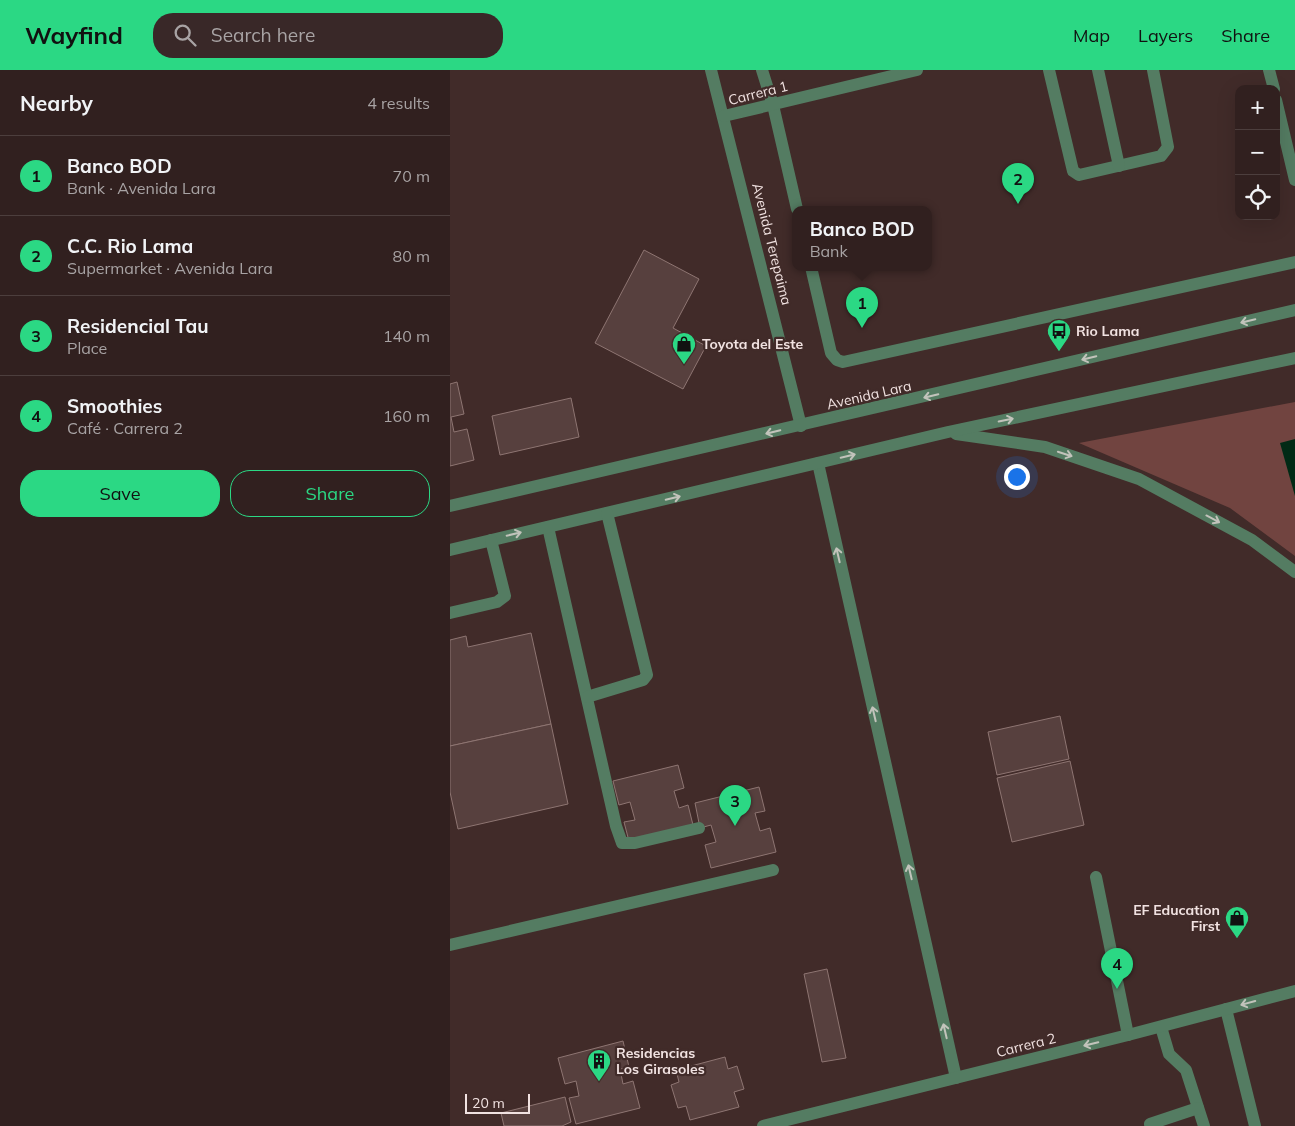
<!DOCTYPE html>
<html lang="en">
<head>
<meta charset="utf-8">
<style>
	:root { --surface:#31201f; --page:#392828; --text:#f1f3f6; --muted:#a8a3a4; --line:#4c3e3d; --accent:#2bd884 }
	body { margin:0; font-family:Mulish,sans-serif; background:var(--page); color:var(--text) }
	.controls { position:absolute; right:15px; top:15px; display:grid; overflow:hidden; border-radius:10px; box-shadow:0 5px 20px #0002 }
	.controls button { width:45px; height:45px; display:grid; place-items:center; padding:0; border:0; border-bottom:1px solid var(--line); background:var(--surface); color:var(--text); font:25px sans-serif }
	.scale { position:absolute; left:15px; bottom:12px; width:65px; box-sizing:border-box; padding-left:5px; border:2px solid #f1e2e1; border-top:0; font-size:14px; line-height:18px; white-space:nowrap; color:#f1e2e1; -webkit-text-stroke:4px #412b29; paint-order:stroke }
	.you { position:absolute; left:566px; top:406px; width:18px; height:18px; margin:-12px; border:4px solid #fff; border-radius:50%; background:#1a73e8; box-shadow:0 0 0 8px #1a73e833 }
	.badge { display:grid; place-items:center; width:32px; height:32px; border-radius:50%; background:var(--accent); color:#111; font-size:16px; font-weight:700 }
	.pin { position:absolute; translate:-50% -41px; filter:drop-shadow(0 1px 2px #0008) }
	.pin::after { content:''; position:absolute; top:26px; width:18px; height:15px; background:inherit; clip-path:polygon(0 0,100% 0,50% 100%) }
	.popup { position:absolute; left:342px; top:136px; width:140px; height:65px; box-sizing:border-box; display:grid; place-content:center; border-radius:10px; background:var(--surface); filter:drop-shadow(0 1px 4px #0005); font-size:16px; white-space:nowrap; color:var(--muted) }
	.popup b { font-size:19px; color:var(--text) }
	.popup::after { content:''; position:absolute; left:50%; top:100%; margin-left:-10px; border:10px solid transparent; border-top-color:var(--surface) }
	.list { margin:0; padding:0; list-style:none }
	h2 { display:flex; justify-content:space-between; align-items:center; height:65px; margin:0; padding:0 20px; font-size:21px }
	h2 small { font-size:16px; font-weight:400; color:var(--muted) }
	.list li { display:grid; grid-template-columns:32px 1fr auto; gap:15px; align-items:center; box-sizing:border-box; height:80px; padding:0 20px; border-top:1px solid var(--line) }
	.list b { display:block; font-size:19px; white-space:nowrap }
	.list p { margin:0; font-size:16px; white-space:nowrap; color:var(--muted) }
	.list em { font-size:16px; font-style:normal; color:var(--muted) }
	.actions { display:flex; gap:10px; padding:15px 20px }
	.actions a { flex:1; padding:11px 0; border:1px solid var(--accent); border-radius:20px; text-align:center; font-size:18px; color:var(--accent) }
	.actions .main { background:var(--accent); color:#111 }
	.icon { flex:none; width:28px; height:28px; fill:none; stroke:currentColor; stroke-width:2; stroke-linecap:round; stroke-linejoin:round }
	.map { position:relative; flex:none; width:845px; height:1056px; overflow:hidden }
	header { display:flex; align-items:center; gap:30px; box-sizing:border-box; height:70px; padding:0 25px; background:var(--accent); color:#111 }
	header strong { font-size:24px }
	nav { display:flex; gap:28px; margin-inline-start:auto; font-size:18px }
	.search { width:350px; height:45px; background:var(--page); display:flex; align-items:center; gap:12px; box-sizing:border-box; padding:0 18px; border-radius:20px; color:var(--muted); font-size:19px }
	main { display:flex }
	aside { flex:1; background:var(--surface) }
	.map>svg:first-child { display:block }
	.green { fill:#714440 }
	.water { fill:#012a15 }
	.building { fill:#57403e; stroke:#8e7572 }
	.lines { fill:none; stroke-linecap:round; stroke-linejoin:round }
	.minor { stroke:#547c62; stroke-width:12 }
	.oneway { stroke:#c2c3bb }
	.labels { text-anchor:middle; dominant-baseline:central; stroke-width:4.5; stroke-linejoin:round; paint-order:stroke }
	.street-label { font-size:14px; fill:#f1e2e1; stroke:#412b29 }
	.poi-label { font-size:14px; font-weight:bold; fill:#f1e2e1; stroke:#412b29; text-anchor:start }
</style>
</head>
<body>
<header>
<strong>Wayfind</strong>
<div class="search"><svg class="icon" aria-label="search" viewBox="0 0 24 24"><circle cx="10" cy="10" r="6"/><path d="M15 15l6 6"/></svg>Search here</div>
<nav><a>Map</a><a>Layers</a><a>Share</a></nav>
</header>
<main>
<aside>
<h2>Nearby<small>4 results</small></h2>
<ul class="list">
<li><span class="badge">1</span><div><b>Banco BOD</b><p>Bank · Avenida Lara</p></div><em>70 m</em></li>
<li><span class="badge">2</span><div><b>C.C. Rio Lama</b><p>Supermarket · Avenida Lara</p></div><em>80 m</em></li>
<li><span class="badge">3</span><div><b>Residencial Tau</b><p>Place</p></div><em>140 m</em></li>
<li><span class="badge">4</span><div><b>Smoothies</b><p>Café · Carrera 2</p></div><em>160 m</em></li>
</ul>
<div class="actions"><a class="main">Save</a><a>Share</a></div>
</aside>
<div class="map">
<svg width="845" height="1056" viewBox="0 0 845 1056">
	<rect width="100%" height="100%" fill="#412b29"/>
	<polygon class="green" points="845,332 845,486 780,438 629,373"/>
	<polygon class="water" points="845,369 845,426 830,373"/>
	<g class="building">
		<polygon points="194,180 249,209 223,258 256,276 233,319 145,273"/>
		<polygon points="7,312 14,344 1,347 4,362 17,359 24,390 0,396 0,314"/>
		<polygon points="121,328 129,367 50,385 42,346"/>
		<polygon points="81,563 101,654 0,676 0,570 16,566 18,577"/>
		<polygon points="610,646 619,689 547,705 538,662"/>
		<polygon points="101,654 118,734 8,759 0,722 0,676"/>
		<polygon points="620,691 634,755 562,772 547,708"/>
		<polygon points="228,695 234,718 224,721 229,738 238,735 244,759 180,775 174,752 185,750 180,732 169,735 163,711"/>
		<polygon points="309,717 315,741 305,743 310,761 320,758 326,782 261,798 255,775 266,772 261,755 250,758 245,733"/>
		<polygon points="377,899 396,988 372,992 354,904"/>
		<polygon points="173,971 179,997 170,999 173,1014 183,1011 190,1038 126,1054 119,1028 129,1026 126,1011 115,1014 108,988"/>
		<polygon points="275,987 278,999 287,996 294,1019 284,1022 289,1037 240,1050 236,1036 228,1038 221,1015 229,1012 226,1000"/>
		<polygon points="115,1027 121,1052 112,1056 54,1056 51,1043"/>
	</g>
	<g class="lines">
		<g class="minor">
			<polyline points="261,0 351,356"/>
			<polyline points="312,0 323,35 347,139"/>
			<polyline points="599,0 623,101 629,105 711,86 718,77 703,0"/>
			<polyline points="648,0 669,96"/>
			<polyline points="819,0 824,19"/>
			<polyline points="826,30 845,110"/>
			<polyline points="274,46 467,0"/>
			<polyline points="361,197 381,283 387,290 393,292 845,192"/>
			<polyline points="506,364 595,377 689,409 802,470 845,502"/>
			<polyline points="368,393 506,1008"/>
			<polyline points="0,436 845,240"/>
			<polyline points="98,457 166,756 172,773 185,773 249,758"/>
			<polyline points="0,480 498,362 845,288"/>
			<polyline points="0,543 47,532 55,526 41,470"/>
			<polyline points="137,627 193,610 197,605 157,443"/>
			<polyline points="646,807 678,965"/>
			<polyline points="0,875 323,800"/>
			<polyline points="776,939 805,1056"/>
			<polyline points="711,957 719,984 736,1000 754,1056"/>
			<polyline points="700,1054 748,1038"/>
			<polyline points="313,1056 678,965 845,921"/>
		</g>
	</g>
	<defs><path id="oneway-shaft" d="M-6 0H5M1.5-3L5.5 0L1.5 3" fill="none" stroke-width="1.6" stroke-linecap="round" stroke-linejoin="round" transform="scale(1.25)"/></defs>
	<g class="oneway">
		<use href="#oneway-shaft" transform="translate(798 251) rotate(167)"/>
		<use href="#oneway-shaft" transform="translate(639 288) rotate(167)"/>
		<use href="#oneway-shaft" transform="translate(481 326) rotate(167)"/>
		<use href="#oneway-shaft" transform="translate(556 350) rotate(-12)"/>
		<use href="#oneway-shaft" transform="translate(323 362) rotate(167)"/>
		<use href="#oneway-shaft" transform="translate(615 384) rotate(18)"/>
		<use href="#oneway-shaft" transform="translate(398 386) rotate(-13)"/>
		<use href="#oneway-shaft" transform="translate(223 428) rotate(-13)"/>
		<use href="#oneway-shaft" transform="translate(763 449) rotate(28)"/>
		<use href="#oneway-shaft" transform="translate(64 464) rotate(-13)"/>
		<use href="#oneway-shaft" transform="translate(388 485) rotate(-103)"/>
		<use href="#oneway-shaft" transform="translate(424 644) rotate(-103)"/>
		<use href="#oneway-shaft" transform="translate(460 802) rotate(-103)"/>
		<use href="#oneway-shaft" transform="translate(798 933) rotate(165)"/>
		<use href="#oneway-shaft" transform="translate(495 961) rotate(-103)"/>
		<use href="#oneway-shaft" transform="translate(641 974) rotate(166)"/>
	</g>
	<defs>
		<g id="bus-pin" transform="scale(1.25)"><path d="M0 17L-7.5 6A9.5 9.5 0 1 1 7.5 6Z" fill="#2bd884" stroke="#412b29"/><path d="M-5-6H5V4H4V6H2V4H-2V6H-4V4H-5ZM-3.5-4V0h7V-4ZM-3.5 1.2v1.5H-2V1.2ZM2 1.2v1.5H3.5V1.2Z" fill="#111"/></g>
		<g id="shop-pin" transform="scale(1.25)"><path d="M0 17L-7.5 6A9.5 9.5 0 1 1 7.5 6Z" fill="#2bd884" stroke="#412b29"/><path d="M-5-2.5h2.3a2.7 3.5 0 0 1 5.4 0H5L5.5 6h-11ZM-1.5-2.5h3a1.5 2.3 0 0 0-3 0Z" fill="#111"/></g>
		<g id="building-pin" transform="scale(1.25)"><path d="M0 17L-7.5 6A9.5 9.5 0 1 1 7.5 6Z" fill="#2bd884" stroke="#412b29"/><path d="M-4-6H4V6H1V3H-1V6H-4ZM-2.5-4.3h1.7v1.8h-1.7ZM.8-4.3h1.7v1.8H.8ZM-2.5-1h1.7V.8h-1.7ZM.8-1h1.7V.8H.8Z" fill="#111"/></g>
	</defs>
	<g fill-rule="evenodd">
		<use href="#bus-pin" x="609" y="261"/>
		<use href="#shop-pin" x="234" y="274"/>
		<use href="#shop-pin" x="787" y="848"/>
		<use href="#building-pin" x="149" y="991"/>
	</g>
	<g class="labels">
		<g class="street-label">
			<text transform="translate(308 23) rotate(-14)">Carrera 1</text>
			<text transform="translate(322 174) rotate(76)">Avenida Terepaima</text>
			<text transform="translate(419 325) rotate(-13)">Avenida Lara</text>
			<text transform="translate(576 975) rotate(-14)">Carrera 2</text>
		</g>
		<g class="poi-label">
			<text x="626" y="261">Rio Lama</text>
			<text x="252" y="274">Toyota del Este</text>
			<text x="770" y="840" text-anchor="end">EF Education<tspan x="770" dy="16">First</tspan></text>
			<text x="166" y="983">Residencias<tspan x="166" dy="16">Los Girasoles</tspan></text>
		</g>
	</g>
</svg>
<div class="controls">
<button>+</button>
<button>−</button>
<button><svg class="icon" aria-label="locate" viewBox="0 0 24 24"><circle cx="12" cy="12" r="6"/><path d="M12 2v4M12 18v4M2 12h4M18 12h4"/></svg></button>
</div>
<div class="scale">20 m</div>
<div class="you"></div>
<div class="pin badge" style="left:412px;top:258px">1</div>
<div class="popup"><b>Banco BOD</b>Bank</div>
<div class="pin badge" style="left:568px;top:134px">2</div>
<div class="pin badge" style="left:285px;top:756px">3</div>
<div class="pin badge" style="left:667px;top:919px">4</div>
</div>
</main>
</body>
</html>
